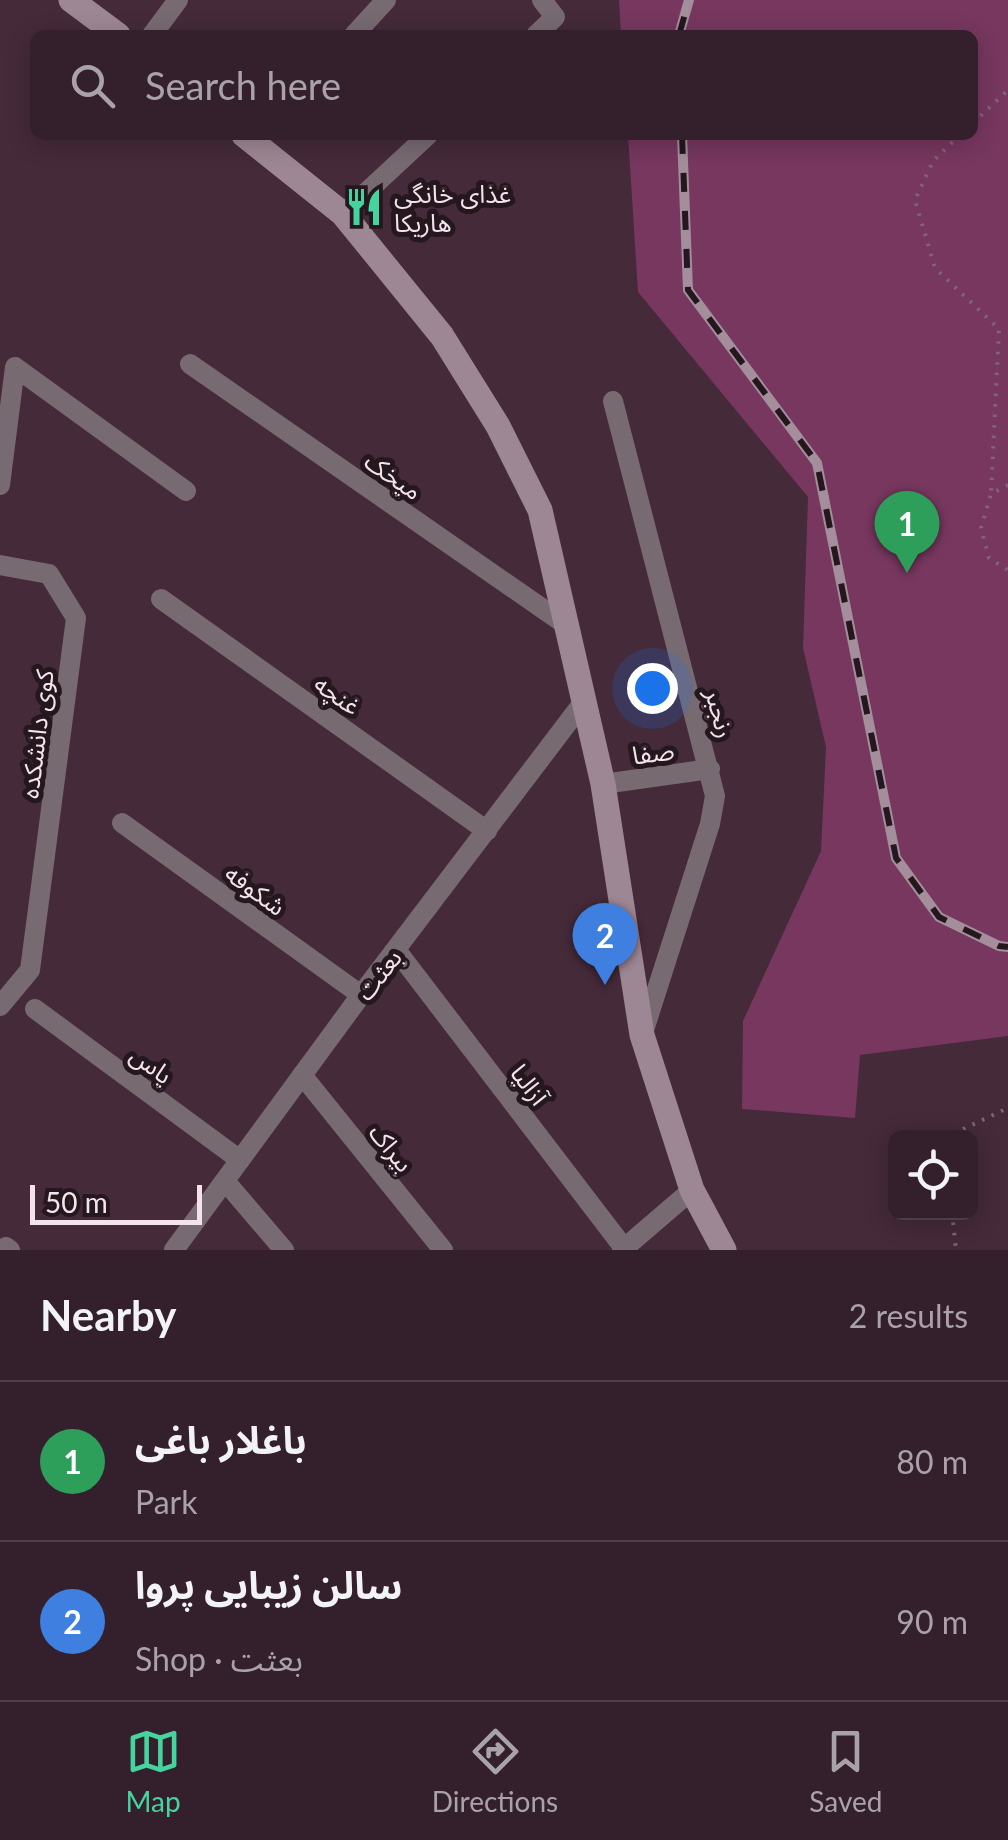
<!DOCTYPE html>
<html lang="en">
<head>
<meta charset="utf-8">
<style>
	:root { --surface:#34202c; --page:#3f2d38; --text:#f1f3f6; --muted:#a9a3a9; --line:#4e3e48; --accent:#46d49e }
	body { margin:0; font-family:Lato,"Noto Sans Arabic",sans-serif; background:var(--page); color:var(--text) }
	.controls { position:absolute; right:30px; bottom:30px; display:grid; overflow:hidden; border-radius:15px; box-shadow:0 5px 25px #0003 }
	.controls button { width:90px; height:90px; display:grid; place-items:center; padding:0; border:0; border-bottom:2px solid var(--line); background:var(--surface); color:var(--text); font:50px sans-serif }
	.scale { position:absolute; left:30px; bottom:25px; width:172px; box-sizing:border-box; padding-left:10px; border:5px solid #f4e2ec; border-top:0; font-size:28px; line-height:35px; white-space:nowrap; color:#f4e2ec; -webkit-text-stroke:8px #24171e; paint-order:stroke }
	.you { position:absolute; left:652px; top:688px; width:35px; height:35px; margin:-25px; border:8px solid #fff; border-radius:50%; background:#1a73e8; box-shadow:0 0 0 15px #1a73e833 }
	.badge { display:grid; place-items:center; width:65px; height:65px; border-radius:50%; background:var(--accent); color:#fff; font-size:32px; font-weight:700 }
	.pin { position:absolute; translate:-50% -82px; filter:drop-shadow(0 2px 5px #0008) }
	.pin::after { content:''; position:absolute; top:52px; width:35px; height:30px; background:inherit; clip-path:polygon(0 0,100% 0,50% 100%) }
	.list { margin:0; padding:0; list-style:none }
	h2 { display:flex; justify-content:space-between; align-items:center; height:130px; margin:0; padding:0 40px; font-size:42px }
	h2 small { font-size:32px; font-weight:400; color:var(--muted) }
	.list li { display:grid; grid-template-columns:65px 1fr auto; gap:30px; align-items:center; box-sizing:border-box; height:160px; padding:0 40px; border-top:2px solid var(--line) }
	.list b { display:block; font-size:38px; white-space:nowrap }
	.list p { margin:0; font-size:32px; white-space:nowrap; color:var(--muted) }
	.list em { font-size:32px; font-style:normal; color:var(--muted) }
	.icon { flex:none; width:55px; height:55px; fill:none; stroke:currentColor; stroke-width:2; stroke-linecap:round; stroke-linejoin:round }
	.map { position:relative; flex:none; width:1008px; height:1250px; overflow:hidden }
	.search { position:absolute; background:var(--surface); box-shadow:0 5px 25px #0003; left:30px; right:30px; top:30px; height:110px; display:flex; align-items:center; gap:25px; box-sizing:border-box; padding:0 35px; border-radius:15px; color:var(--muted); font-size:38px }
	.sheet { height:450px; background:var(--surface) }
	nav { display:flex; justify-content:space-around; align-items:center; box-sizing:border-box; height:140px; border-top:2px solid var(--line); background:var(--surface); font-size:28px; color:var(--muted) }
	nav a { display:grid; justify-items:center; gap:5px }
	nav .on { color:var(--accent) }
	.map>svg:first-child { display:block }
	.green { fill:#77375f }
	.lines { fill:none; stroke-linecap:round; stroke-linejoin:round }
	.path { stroke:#7e6674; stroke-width:4; stroke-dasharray:2.5 8; stroke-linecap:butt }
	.street { stroke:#786a71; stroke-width:20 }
	.secondary { stroke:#9e8794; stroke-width:25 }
	.rail-casing { stroke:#a48e9b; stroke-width:10 }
	.rail { stroke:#24171e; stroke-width:6; stroke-dasharray:19; stroke-linecap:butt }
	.labels { text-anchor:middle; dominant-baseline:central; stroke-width:10; stroke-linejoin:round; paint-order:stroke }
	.poi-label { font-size:25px; fill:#f4e2ec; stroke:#24171e; text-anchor:start }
	.street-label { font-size:25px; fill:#f4e2ec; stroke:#24171e }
</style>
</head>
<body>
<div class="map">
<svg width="1008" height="1250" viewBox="0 0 1008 1250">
	<rect width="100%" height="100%" fill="#452a3a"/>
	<polygon class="green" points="619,0 1008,0 1008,1036 860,1055 855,1118 742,1109 743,1021 821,851 826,747 803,648 808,497 638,292 628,135 973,135 973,35 621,35"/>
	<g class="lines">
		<g class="path">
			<polyline points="973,123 1008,90"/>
			<polyline points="960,135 933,161 915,200 935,268 999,329 991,494"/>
			<polyline points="1008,485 991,494 981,528 989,558 1008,570"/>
			<polyline points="944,1138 1008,1108"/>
			<polyline points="952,1212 956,1250"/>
		</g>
		<g class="street">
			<polyline points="152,35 178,0"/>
			<polyline points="354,35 386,0"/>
			<polyline points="536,35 555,17 542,0"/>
			<polyline points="343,214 428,135"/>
			<polyline points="190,364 569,627"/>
			<polyline points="613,401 715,796 710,824 643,1033"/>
			<polyline points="0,485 15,367 186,491"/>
			<polyline points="0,565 49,574 76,618 30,970 0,1006"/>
			<polyline points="161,599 487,831"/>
			<polyline points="603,784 710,769"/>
			<polyline points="122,823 361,995"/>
			<polyline points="397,951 624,1248"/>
			<polyline points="35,1009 240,1160"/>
			<polyline points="302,1075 443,1250"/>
			<polyline points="225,1181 284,1250"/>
			<polyline points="6,1247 10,1250"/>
			<polyline points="174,1250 361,995 585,700"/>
			<polyline points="622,1250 692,1190"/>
		</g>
		<g class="secondary">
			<polyline points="71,0 118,35"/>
			<polyline points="244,135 343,214 442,336 498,426 540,510 603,784 642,1035 692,1190 724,1250"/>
		</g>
		<g class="rail-casing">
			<g id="rail">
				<polyline points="679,35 689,0"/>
				<polyline points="682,135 688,290 817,463 896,858 939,917 999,946 1008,947"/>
			</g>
		</g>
		<use href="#rail" class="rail"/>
	</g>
	<defs>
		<g id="restaurant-bare" transform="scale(3)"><path d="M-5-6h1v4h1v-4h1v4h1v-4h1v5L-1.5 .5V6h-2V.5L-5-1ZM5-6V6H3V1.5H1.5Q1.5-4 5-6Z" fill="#46d49e" stroke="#24171e" stroke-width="2.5" paint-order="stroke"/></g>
	</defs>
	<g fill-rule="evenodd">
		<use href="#restaurant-bare" x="364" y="207"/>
	</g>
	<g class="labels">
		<g class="poi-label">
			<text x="394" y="193">غذای خانگی<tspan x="394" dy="29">هاریکا</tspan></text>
		</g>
		<g class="street-label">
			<text transform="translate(394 475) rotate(35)">میخک</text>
			<text transform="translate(338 694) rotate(35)">غنچه</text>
			<text transform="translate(721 713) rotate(75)">رنجبر</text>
			<text transform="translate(36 734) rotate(-83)">کوی دانشکده</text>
			<text transform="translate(653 752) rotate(-8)">صفا</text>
			<text transform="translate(256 889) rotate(36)">شکوفه</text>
			<text transform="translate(378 974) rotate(-52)">بعثت</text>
			<text transform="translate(152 1064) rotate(36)">یاس</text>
			<text transform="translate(530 1084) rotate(53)">آزالیا</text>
			<text transform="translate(392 1147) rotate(51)">بیراک</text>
		</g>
	</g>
</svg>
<div class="controls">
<button><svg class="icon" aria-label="locate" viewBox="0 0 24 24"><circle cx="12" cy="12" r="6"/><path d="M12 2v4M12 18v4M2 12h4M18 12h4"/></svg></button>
</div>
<div class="scale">50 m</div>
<div class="you"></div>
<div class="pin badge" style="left:907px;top:573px;background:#2e9e5b">1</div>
<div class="pin badge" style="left:605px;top:985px;background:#3f7fe0">2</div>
<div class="search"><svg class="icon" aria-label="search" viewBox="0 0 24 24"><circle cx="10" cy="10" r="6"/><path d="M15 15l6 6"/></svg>Search here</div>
</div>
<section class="sheet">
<h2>Nearby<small>2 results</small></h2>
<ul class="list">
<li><span class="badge" style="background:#2e9e5b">1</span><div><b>باغلار باغی</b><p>Park</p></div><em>80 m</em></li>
<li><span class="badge" style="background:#3f7fe0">2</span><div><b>سالن زيبايى پروا</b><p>Shop · بعثت</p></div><em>90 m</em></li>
</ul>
</section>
<nav>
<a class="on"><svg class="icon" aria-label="map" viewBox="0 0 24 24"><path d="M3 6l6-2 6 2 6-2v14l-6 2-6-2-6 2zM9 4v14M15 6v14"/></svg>Map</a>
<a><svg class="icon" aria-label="directions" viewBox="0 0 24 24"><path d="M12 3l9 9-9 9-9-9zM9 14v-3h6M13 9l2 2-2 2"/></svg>Directions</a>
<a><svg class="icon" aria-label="saved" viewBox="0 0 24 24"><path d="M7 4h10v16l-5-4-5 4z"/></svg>Saved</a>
</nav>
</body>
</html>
